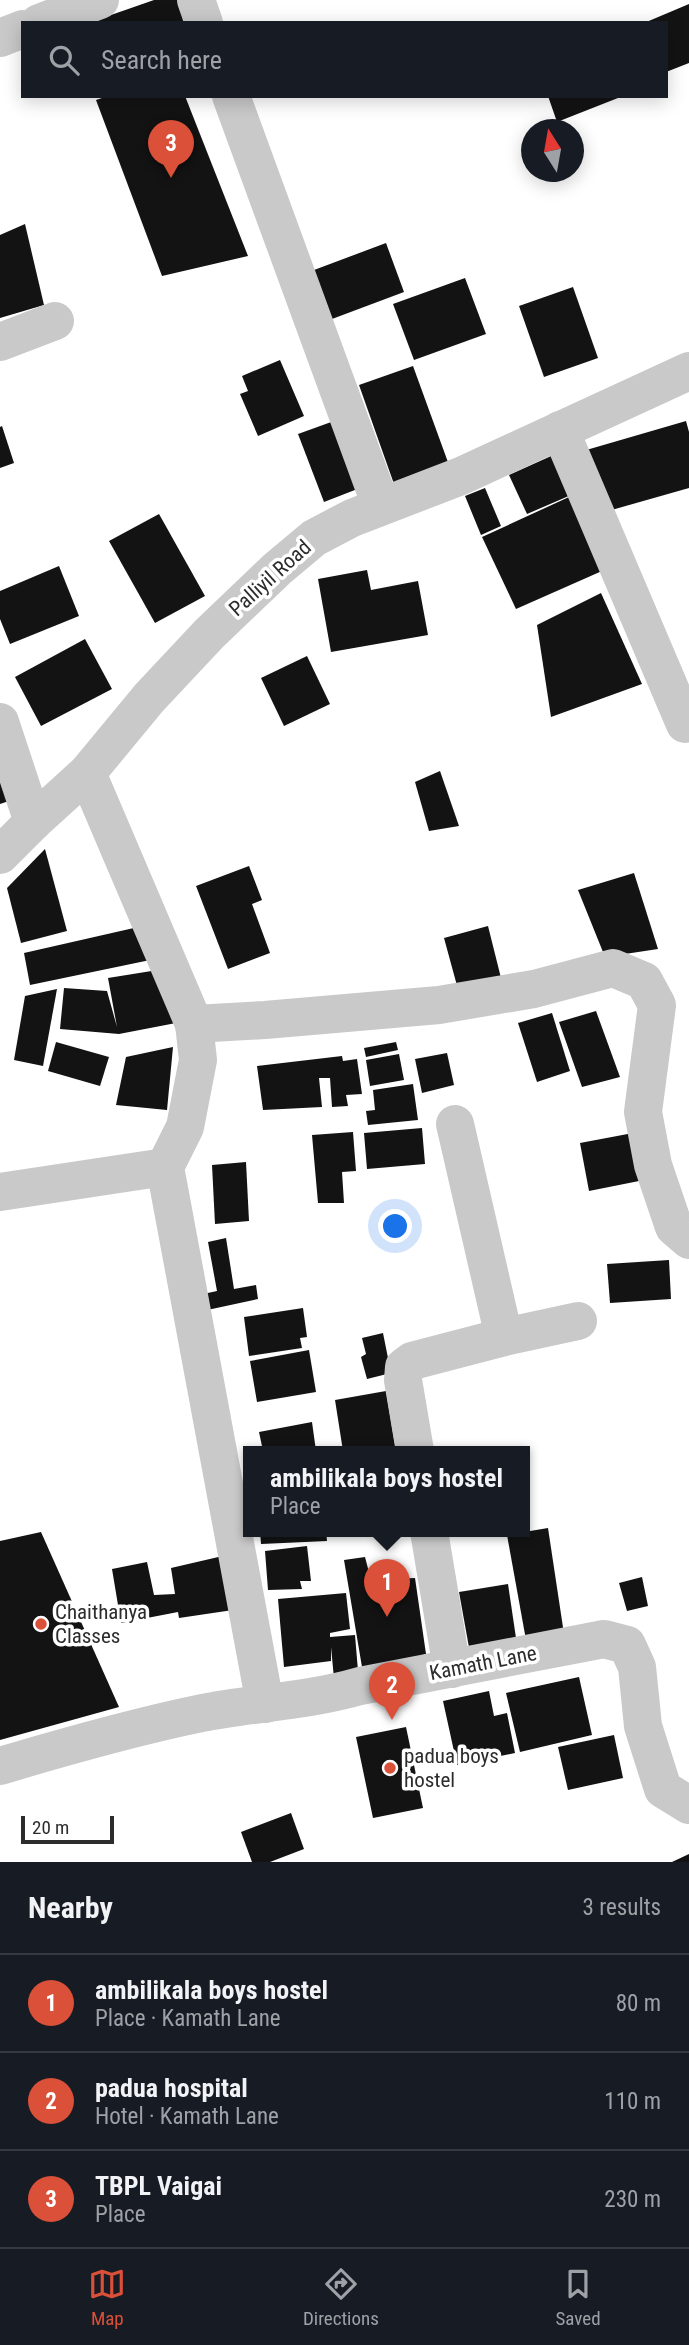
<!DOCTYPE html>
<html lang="en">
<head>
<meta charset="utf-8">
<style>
	:root { --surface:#171b24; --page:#20242c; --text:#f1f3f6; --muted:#9ea1a6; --line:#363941; --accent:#da5038 }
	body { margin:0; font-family:"Roboto Condensed",sans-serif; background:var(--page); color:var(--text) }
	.compass { position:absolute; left:521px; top:119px; width:63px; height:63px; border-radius:50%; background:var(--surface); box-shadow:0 4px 18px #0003; rotate:349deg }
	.scale { position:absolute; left:21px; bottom:18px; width:93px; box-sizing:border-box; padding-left:7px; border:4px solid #2c2c2c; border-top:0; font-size:19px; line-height:24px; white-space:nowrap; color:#2c2c2c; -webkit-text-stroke:5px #fff; paint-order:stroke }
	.you { position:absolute; left:396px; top:1227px; width:24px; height:24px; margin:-18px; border:5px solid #fff; border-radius:50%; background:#1a73e8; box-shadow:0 0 0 10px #1a73e833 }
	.badge { display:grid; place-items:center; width:46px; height:46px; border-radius:50%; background:var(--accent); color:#fff; font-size:23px; font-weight:700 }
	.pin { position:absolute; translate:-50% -58px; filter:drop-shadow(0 2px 4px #0008) }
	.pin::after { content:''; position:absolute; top:37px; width:24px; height:21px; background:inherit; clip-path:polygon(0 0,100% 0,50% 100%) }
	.popup { position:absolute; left:243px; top:1446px; width:287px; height:91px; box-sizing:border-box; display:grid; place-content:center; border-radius:0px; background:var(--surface); filter:drop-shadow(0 2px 5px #0005); font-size:23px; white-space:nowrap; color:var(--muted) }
	.popup b { font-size:26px; color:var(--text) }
	.popup::after { content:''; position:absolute; left:50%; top:100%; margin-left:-14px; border:14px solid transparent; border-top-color:var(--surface) }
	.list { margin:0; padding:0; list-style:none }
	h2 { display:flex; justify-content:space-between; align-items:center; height:91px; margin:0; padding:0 28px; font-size:30px }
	h2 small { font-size:23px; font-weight:400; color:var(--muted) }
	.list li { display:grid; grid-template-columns:46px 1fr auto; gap:21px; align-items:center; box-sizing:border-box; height:98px; padding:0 28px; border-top:2px solid var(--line) }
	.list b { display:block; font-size:26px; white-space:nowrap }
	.list p { margin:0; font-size:23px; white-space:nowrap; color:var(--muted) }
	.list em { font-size:23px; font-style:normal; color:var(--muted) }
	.icon { flex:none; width:38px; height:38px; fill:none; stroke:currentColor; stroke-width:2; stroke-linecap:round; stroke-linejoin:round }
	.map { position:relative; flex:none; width:689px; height:1862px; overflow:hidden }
	.search { position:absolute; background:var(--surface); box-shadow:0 4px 18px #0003; left:21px; right:21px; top:21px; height:77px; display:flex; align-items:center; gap:18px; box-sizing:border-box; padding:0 24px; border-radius:0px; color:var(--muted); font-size:26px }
	.sheet { height:385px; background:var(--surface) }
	nav { display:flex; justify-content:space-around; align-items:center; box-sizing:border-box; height:98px; border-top:2px solid var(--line); background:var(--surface); font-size:19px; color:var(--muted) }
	nav a { display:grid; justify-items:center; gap:4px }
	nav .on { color:var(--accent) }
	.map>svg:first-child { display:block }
	.building { fill:#131313 }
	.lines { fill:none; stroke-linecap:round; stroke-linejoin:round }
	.minor { stroke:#c9c9c9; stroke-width:38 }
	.poi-dot { fill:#da5038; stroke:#fff; stroke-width:2.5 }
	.labels { text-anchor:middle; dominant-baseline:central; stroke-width:7; stroke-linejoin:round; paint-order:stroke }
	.street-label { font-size:21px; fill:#2c2c2c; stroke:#fff }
	.poi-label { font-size:21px; fill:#2c2c2c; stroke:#fff; text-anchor:start }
</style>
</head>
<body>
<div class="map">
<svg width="689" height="1862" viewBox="0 0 689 1862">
	<rect width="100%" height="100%" fill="#fff"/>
	<g class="building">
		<polygon points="154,0 191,0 198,23 88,23"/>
		<polygon points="689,4 689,63 666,72 666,23 644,23"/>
		<polygon points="108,96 185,96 248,256 162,276 96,100"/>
		<polygon points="548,96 623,96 557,122"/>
		<polygon points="25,224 44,305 0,318 0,235"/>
		<polygon points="386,243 404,292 332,319 314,270"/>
		<polygon points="465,278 486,334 414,360 393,304"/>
		<polygon points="573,287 598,358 544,377 519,306"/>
		<polygon points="280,360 304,416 258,436 240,394 248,391 242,376"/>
		<polygon points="413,366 449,465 394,484 359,385"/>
		<polygon points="334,421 360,488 324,502 298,434"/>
		<polygon points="686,421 689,432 689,488 594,515 576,453"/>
		<polygon points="2,426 14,463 0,468 0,427"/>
		<polygon points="560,452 578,492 527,514 509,475"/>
		<polygon points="485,488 501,526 481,535 465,496"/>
		<polygon points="569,497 602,571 516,609 482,537"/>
		<polygon points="159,514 205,596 155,623 109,541"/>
		<polygon points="59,566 79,616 10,644 0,619 0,591"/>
		<polygon points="367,570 371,590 418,581 428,635 331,652 318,579"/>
		<polygon points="601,593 642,684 551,717 537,625"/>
		<polygon points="85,639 112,689 41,726 15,677"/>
		<polygon points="307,656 330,704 284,726 261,678"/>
		<polygon points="0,768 15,799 0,804"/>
		<polygon points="440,771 459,826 429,831 415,782"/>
		<polygon points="45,849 67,931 21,943 7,888"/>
		<polygon points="249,866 262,900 252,904 270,953 228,969 196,886"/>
		<polygon points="634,873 658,949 605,957 578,890"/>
		<polygon points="147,925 155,959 30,985 24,953"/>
		<polygon points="488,926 502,982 459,993 444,938"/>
		<polygon points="164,969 176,1023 119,1034 60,1029 64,988 107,991 117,1027 108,978"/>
		<polygon points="57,989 43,1066 14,1060 25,996"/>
		<polygon points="596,1011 620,1077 582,1087 559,1022"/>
		<polygon points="552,1013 570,1071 537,1082 518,1023"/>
		<polygon points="56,1042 109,1057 100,1086 48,1071"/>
		<polygon points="396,1042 398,1050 366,1057 364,1048"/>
		<polygon points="173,1047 167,1110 116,1105 126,1057"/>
		<polygon points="447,1053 454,1085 422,1093 415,1059"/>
		<polygon points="399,1054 404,1080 370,1086 366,1060"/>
		<polygon points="342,1056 343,1061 357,1059 362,1094 346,1095 348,1106 332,1107 330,1078 319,1078 322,1107 263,1110 257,1066"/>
		<polygon points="413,1084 418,1120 368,1125 366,1111 375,1110 373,1090"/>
		<polygon points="422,1128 425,1164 367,1169 364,1133"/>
		<polygon points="353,1132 356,1171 342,1172 344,1203 318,1203 312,1135"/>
		<polygon points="633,1133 644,1180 589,1191 580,1143"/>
		<polygon points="246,1162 249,1221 215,1224 212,1165"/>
		<polygon points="226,1238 234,1289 256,1285 258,1299 198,1312 194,1296 217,1291 208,1242"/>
		<polygon points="669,1260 671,1299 610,1303 607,1264"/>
		<polygon points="303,1308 307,1337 300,1338 302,1348 249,1356 244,1317"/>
		<polygon points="383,1333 391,1373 367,1379 361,1357 366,1354 362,1338"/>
		<polygon points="309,1350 316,1392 257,1402 250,1361"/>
		<polygon points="386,1391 396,1451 343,1451 335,1400"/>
		<polygon points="312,1422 316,1451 263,1451 259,1432"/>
		<polygon points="548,1528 564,1634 526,1640 507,1535"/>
		<polygon points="260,1531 326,1531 327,1541 261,1544"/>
		<polygon points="41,1532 119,1707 0,1740 0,1541"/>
		<polygon points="307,1546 311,1581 300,1581 302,1589 268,1590 265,1551"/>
		<polygon points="227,1555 233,1610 179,1618 178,1612 121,1623 112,1569 147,1562 154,1595 175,1594 171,1568"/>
		<polygon points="365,1557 371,1580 415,1578 426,1654 363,1673 344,1560"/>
		<polygon points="642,1577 648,1606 627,1611 619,1583"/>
		<polygon points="508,1584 516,1638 470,1653 459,1592"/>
		<polygon points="346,1593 350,1629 330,1633 330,1637 355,1635 359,1683 335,1689 331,1647 331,1661 284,1667 278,1599"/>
		<polygon points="579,1677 592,1735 520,1752 506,1693"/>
		<polygon points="489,1691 494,1716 507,1713 515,1753 457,1765 443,1701"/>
		<polygon points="406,1727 423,1808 373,1818 356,1737"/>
		<polygon points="614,1735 623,1778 568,1790 558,1747"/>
		<polygon points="291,1813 304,1849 270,1862 252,1862 241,1832"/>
		<polygon points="689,1854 689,1862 672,1862"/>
	</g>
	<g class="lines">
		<g class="minor">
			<polyline points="196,0 204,23"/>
			<polyline points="39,23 100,0"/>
			<polyline points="0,38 23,29"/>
			<polyline points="231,96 381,506"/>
			<polyline points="0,342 55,321"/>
			<polyline points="560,430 685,724"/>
			<polyline points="0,722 33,822"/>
			<polyline points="87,773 194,1024 265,1020 439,1005 534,989 613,968 644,981 657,1005 643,1112 653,1165 674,1227 689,1240"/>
			<polyline points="0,855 33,822 87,773 149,698 209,634 277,569 314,538 352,518 461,476 689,371"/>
			<polyline points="194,1024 198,1060 185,1127 165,1167 265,1704"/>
			<polyline points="455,1124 504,1337"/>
			<polyline points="0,1192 165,1167"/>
			<polyline points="415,1451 403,1380 404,1367 412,1361 504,1337 578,1321"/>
			<polyline points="429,1531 452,1669"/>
			<path d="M0 1766C67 1746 134 1727 202 1713 254 1703 308 1701 360 1686L604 1639 627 1645 637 1667 643 1726 663 1789 689 1805"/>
		</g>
	</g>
	<g class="poi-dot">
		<circle cx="41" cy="1624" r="7"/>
		<circle cx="390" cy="1768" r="7"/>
	</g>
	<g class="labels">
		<g class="street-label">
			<text transform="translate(270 578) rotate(-42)">Palliyil Road</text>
			<text transform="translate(483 1663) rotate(-11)">Kamath Lane</text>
		</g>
		<g class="poi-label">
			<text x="55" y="1612">Chaithanya<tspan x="55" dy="24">Classes</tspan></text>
			<text x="404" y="1756">padua boys<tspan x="404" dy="24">hostel</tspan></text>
		</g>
	</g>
</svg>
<svg class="compass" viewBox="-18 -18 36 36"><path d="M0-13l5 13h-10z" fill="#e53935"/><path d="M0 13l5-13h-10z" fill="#9ea1a6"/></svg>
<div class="scale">20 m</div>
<div class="you"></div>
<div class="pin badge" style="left:387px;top:1617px">1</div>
<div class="popup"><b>ambilikala boys hostel</b>Place</div>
<div class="pin badge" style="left:392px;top:1720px">2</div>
<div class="pin badge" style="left:171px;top:178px">3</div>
<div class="search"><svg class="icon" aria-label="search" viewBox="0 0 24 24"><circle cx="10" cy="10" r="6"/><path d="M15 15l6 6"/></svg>Search here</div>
</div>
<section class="sheet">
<h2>Nearby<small>3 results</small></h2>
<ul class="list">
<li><span class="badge">1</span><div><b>ambilikala boys hostel</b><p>Place · Kamath Lane</p></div><em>80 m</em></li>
<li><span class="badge">2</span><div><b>padua hospital</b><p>Hotel · Kamath Lane</p></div><em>110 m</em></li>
<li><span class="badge">3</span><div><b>TBPL Vaigai</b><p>Place</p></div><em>230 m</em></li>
</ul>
</section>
<nav>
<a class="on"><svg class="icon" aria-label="map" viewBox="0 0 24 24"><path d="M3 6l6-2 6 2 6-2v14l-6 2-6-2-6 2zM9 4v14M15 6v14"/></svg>Map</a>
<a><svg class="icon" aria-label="directions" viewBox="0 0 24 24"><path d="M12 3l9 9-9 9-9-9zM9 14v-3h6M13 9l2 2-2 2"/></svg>Directions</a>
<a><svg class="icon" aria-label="saved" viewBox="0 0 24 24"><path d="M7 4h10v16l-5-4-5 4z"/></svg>Saved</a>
</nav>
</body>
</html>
